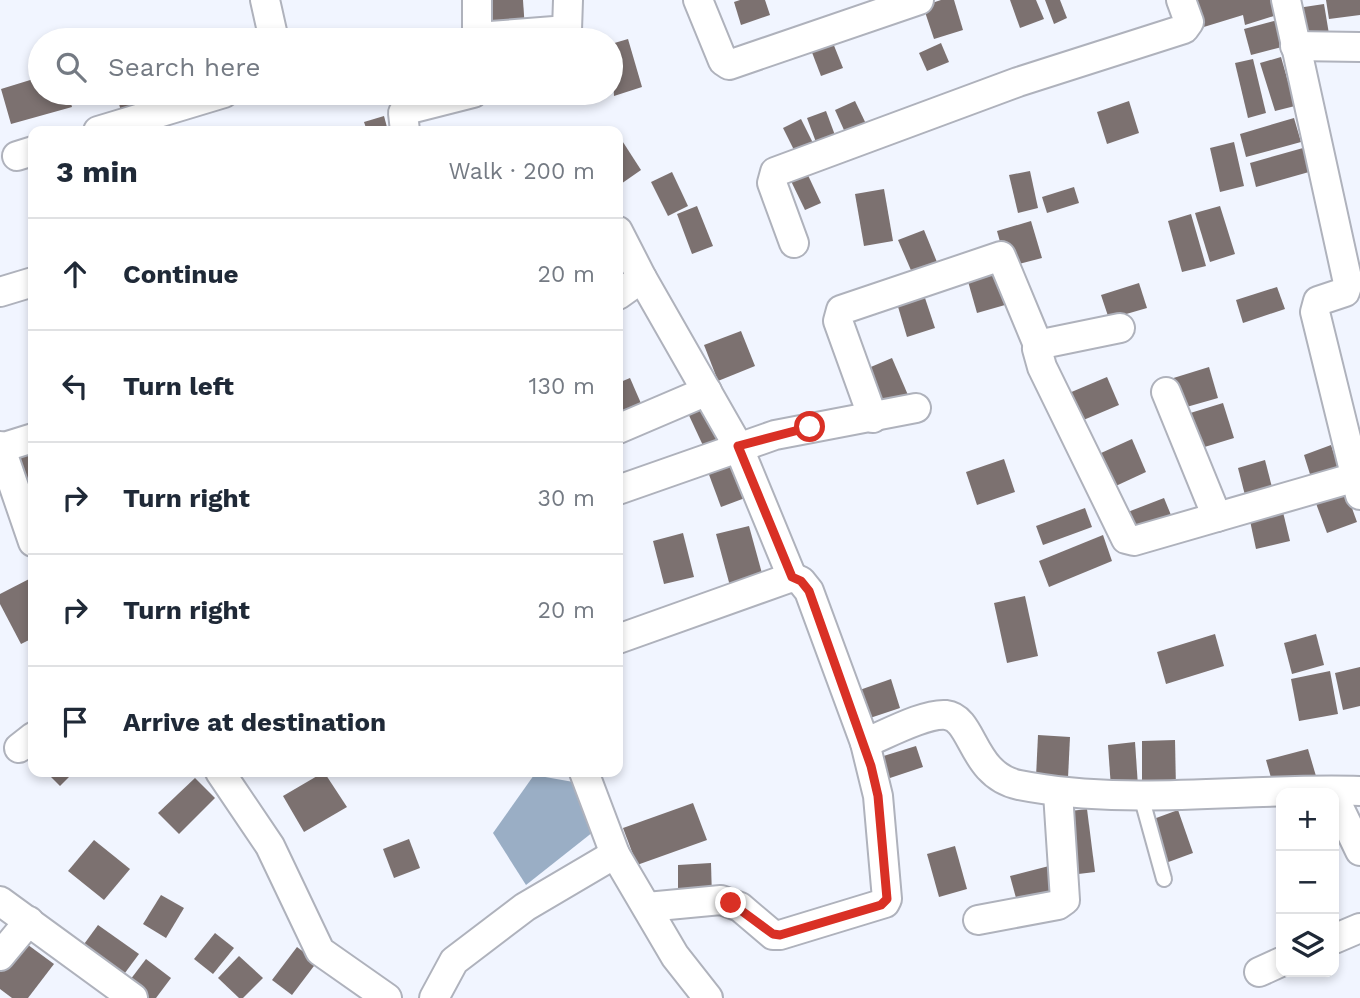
<!DOCTYPE html>
<html lang="en">
<head>
<meta charset="utf-8">
<style>
	:root { --surface:#fff; --page:#f2f2f3; --text:#1f2937; --muted:#747a83; --line:#e0e1e3 }
	body { margin:0; font-family:"Work Sans",sans-serif; background:var(--page); color:var(--text) }
	.controls { position:absolute; right:21px; bottom:21px; display:grid; overflow:hidden; border-radius:14px; box-shadow:0 4px 10px #0003 }
	.controls button { width:63px; height:63px; display:grid; place-items:center; padding:0; border:0; border-bottom:2px solid var(--line); background:var(--surface); color:var(--text); font:35px sans-serif }
	.stop { position:absolute; width:21px; height:21px; margin:-16px; border:5px solid #d93025; border-radius:50%; background:#fff }
	.stop.end { background:#d93025; border-color:#fff; box-shadow:0 2px 7px #0008 }
	.list { margin:0; padding:0; list-style:none }
	h2 { display:flex; justify-content:space-between; align-items:center; height:91px; margin:0; padding:0 28px; font-size:30px }
	h2 small { font-size:23px; font-weight:400; color:var(--muted) }
	.list li { display:grid; grid-template-columns:46px 1fr auto; gap:21px; align-items:center; box-sizing:border-box; height:112px; padding:0 28px; border-top:2px solid var(--line) }
	.list b { display:block; font-size:26px; white-space:nowrap }
	.list em { font-size:23px; font-style:normal; color:var(--muted) }
	.icon { flex:none; width:38px; height:38px; fill:none; stroke:currentColor; stroke-width:2; stroke-linecap:round; stroke-linejoin:round }
	.map { position:relative; flex:none; width:1360px; height:998px; overflow:hidden }
	.search { position:absolute; background:var(--surface); box-shadow:0 4px 10px #0003; left:28px; top:28px; width:595px; height:77px; display:flex; align-items:center; gap:18px; box-sizing:border-box; padding:0 24px; border-radius:38px; color:var(--muted); font-size:26px }
	.panel { position:absolute; background:var(--surface); box-shadow:0 4px 10px #0003; left:28px; top:126px; width:595px; height:651px; border-radius:14px }
	.map>svg:first-child { display:block }
	.water { fill:#9aaec5 }
	.building { fill:#7c7170 }
	.lines { fill:none; stroke-linecap:round; stroke-linejoin:round }
	.service-casing { stroke:#afb2bc; stroke-width:18 }
	.minor-casing { stroke:#afb2bc; stroke-width:32 }
	.service { stroke:#fff; stroke-width:14 }
	.minor { stroke:#fff; stroke-width:28 }
	.route { stroke:#d93025; stroke-width:9 }
</style>
</head>
<body>
<div class="map">
<svg width="1360" height="998" viewBox="0 0 1360 998">
	<rect width="100%" height="100%" fill="#f1f5ff"/>
	<polygon class="water" points="534,775 579,783 593,832 526,885 493,833"/>
	<g class="building">
		<polygon points="484,0 523,0 525,30 487,33"/>
		<polygon points="740,0 765,0 770,15 741,25 734,2"/>
		<polygon points="941,0 954,0 963,30 934,39 923,6"/>
		<polygon points="1010,0 1036,0 1044,19 1020,28"/>
		<polygon points="1045,0 1060,0 1067,18 1054,24"/>
		<polygon points="1197,0 1276,0 1280,14 1245,25 1243,15 1194,30 1186,3"/>
		<polygon points="1326,0 1360,0 1360,15 1329,19"/>
		<polygon points="1324,4 1329,34 1295,40 1291,9"/>
		<polygon points="1278,20 1286,46 1251,55 1244,29"/>
		<polygon points="829,33 843,68 821,76 808,42"/>
		<polygon points="628,39 642,87 614,96 611,44"/>
		<polygon points="941,43 949,62 927,71 919,53"/>
		<polygon points="1281,57 1295,106 1275,111 1260,63"/>
		<polygon points="1253,59 1266,113 1248,118 1235,63"/>
		<polygon points="40,77 40,93 68,93 72,107 11,124 1,89"/>
		<polygon points="116,93 147,93 153,113 124,122"/>
		<polygon points="855,101 869,130 848,139 835,110"/>
		<polygon points="1129,101 1139,133 1107,144 1097,112"/>
		<polygon points="826,111 839,146 820,153 807,118"/>
		<polygon points="384,116 388,131 367,131 364,122"/>
		<polygon points="1294,118 1301,142 1246,157 1240,134"/>
		<polygon points="801,119 817,151 799,160 783,128"/>
		<polygon points="621,139 641,170 618,186 618,141"/>
		<polygon points="1234,142 1244,186 1220,192 1210,148"/>
		<polygon points="1303,148 1309,172 1256,187 1250,163"/>
		<polygon points="806,171 821,203 805,210 790,179"/>
		<polygon points="1030,171 1038,208 1018,213 1009,175"/>
		<polygon points="672,172 688,206 668,216 651,182"/>
		<polygon points="1074,187 1079,203 1047,213 1042,197"/>
		<polygon points="884,189 893,241 864,246 855,194"/>
		<polygon points="697,206 713,246 692,254 677,214"/>
		<polygon points="1220,206 1235,254 1210,262 1195,213"/>
		<polygon points="1191,214 1206,266 1182,272 1168,221"/>
		<polygon points="1031,221 1042,258 1007,267 997,231"/>
		<polygon points="924,230 941,272 916,282 898,240"/>
		<polygon points="996,270 1005,305 977,313 967,278"/>
		<polygon points="1139,283 1147,308 1109,319 1101,295"/>
		<polygon points="1277,287 1285,309 1243,323 1236,300"/>
		<polygon points="923,292 935,328 907,337 896,300"/>
		<polygon points="741,331 755,366 718,381 704,345"/>
		<polygon points="892,358 908,395 875,409 859,372"/>
		<polygon points="1209,367 1218,398 1176,410 1167,380"/>
		<polygon points="1107,377 1119,405 1074,424 1062,396"/>
		<polygon points="630,378 643,408 618,419 618,383"/>
		<polygon points="706,399 727,442 706,452 686,409"/>
		<polygon points="1223,403 1234,438 1198,449 1187,414"/>
		<polygon points="1132,439 1146,472 1105,491 1090,458"/>
		<polygon points="1331,445 1342,478 1314,487 1304,455"/>
		<polygon points="33,449 33,483 16,489 6,459"/>
		<polygon points="1004,459 1015,492 977,505 966,472"/>
		<polygon points="740,460 753,495 721,507 708,472"/>
		<polygon points="1265,460 1274,495 1247,503 1238,468"/>
		<polygon points="1344,486 1357,522 1327,533 1314,498"/>
		<polygon points="1164,498 1173,520 1129,538 1120,515"/>
		<polygon points="1085,508 1092,527 1043,545 1036,526"/>
		<polygon points="1282,508 1290,541 1256,549 1249,516"/>
		<polygon points="749,526 763,577 730,586 716,534"/>
		<polygon points="683,533 694,577 664,584 653,541"/>
		<polygon points="1103,535 1112,561 1049,587 1039,561"/>
		<polygon points="33,577 33,638 21,644 0,604 0,594"/>
		<polygon points="1025,596 1038,656 1007,663 994,603"/>
		<polygon points="1215,634 1224,666 1166,684 1157,652"/>
		<polygon points="1316,634 1324,665 1292,674 1284,643"/>
		<polygon points="1360,667 1360,706 1343,710 1335,673"/>
		<polygon points="1330,671 1338,714 1299,721 1291,679"/>
		<polygon points="891,679 900,708 861,721 851,693"/>
		<polygon points="1038,735 1070,737 1068,778 1036,777"/>
		<polygon points="1175,740 1176,789 1142,790 1142,741"/>
		<polygon points="1135,742 1138,786 1111,788 1108,745"/>
		<polygon points="916,746 923,767 884,780 877,758"/>
		<polygon points="1308,749 1316,776 1274,788 1266,760"/>
		<polygon points="46,772 74,772 60,786"/>
		<polygon points="324,772 347,807 304,832 283,796"/>
		<polygon points="195,778 215,798 179,834 158,813"/>
		<polygon points="693,803 707,840 637,865 623,828"/>
		<polygon points="1087,809 1095,872 1070,875 1062,812"/>
		<polygon points="1178,810 1193,853 1163,864 1148,821"/>
		<polygon points="409,839 420,868 394,878 383,849"/>
		<polygon points="94,840 130,869 104,900 68,871"/>
		<polygon points="955,846 967,889 939,897 927,854"/>
		<polygon points="711,863 712,898 678,898 678,865"/>
		<polygon points="1049,866 1058,899 1019,909 1010,876"/>
		<polygon points="161,895 184,908 166,938 143,924"/>
		<polygon points="98,925 139,954 119,981 79,951"/>
		<polygon points="215,933 234,948 213,974 194,959"/>
		<polygon points="20,939 54,964 28,998 12,998 0,989 0,966"/>
		<polygon points="297,947 317,962 292,995 272,980"/>
		<polygon points="239,956 263,978 243,998 239,998 218,978"/>
		<polygon points="146,959 171,978 156,998 147,998 127,984"/>
	</g>
	<g class="lines">
		<g class="service-casing">
			<polyline id="service" points="1141,796 1164,879"/>
		</g>
		<g class="minor-casing">
			<g id="minor">
				<polyline points="265,0 274,40"/>
				<polyline points="477,0 477,37"/>
				<polyline points="698,0 723,61 729,65 919,0"/>
				<polyline points="1286,0 1348,283 1345,292 1318,301 1315,312 1360,495"/>
				<polyline points="477,40 477,37 567,30 568,0"/>
				<polyline points="1295,46 1360,47"/>
				<polyline points="98,131 224,93"/>
				<polyline points="405,131 403,113 410,109 473,93"/>
				<polyline points="17,156 33,151"/>
				<polyline points="618,231 642,278 618,295"/>
				<polyline points="794,243 772,183 775,172 1018,82 1184,29 1189,22 1181,0"/>
				<polyline points="642,278 738,446 792,577"/>
				<polyline points="0,292 33,282"/>
				<polyline points="1120,328 1042,344 1037,349 1042,367 1126,539 1134,541 1356,477"/>
				<polyline points="1166,392 1217,517"/>
				<polyline points="873,418 838,321 841,310 1001,256 1038,345"/>
				<polyline points="618,429 707,391"/>
				<polyline points="0,446 33,542"/>
				<polyline points="1,448 33,438"/>
				<polyline points="618,490 775,435 916,408"/>
				<path d="M618 639 792 577 801 581 809 591 865 743C885 735 925 713 946 715 974 718 971 775 1019 785 1131 807 1246 787 1360 791"/>
				<polyline points="19,748 33,737"/>
				<polyline points="220,772 270,846 320,951 387,998"/>
				<polyline points="584,772 615,854"/>
				<polyline points="1334,797 1360,851"/>
				<polyline points="0,901 133,998"/>
				<polyline points="647,907 721,900 740,907 773,935 780,935 885,903 887,899 878,796 865,743"/>
				<polyline points="978,920 1058,905 1065,900 1058,793"/>
				<polyline points="1334,939 1360,928"/>
				<polyline points="0,956 29,921"/>
				<polyline points="1259,972 1281,962"/>
				<polyline points="434,998 454,961 525,907 615,854 675,956 708,998"/>
			</g>
		</g>
		<use href="#service" class="service"/>
		<use href="#minor" class="minor"/>
	</g>
	<g class="lines">
		<polyline class="route" points="731,903 773,934 780,935 881,905 887,899 878,796 871,766 809,591 801,581 792,577 738,446 810,427"/>
	</g>
</svg>
<div class="controls">
<button>+</button>
<button>−</button>
<button><svg class="icon" aria-label="layers" viewBox="0 0 24 24"><path d="M12 4l9 5-9 5-9-5zM3 14l9 5 9-5"/></svg></button>
</div>
<div class="stop" style="left:810px;top:427px"></div>
<div class="stop end" style="left:731px;top:903px"></div>
<div class="search"><svg class="icon" aria-label="search" viewBox="0 0 24 24"><circle cx="10" cy="10" r="6"/><path d="M15 15l6 6"/></svg>Search here</div>
<section class="panel">
<h2>3 min<small>Walk · 200 m</small></h2>
<ul class="list">
<li><svg class="icon" aria-label="ahead" viewBox="0 0 24 24"><path d="M12 20V5M6 11l6-6 6 6"/></svg><div><b>Continue</b></div><em>20 m</em></li>
<li><svg class="icon" aria-label="left" viewBox="0 0 24 24"><path d="M17 20v-9H6M10 6l-5 5 5 5"/></svg><div><b>Turn left</b></div><em>130 m</em></li>
<li><svg class="icon" aria-label="right" viewBox="0 0 24 24"><path d="M7 20v-9h11M14 6l5 5-5 5"/></svg><div><b>Turn right</b></div><em>30 m</em></li>
<li><svg class="icon" aria-label="right" viewBox="0 0 24 24"><path d="M7 20v-9h11M14 6l5 5-5 5"/></svg><div><b>Turn right</b></div><em>20 m</em></li>
<li><svg class="icon" aria-label="arrive" viewBox="0 0 24 24"><path d="M6 21V4h12l-3 4 3 4H6"/></svg><div><b>Arrive at destination</b></div></li>
</ul>
</section>
</div>
</body>
</html>
